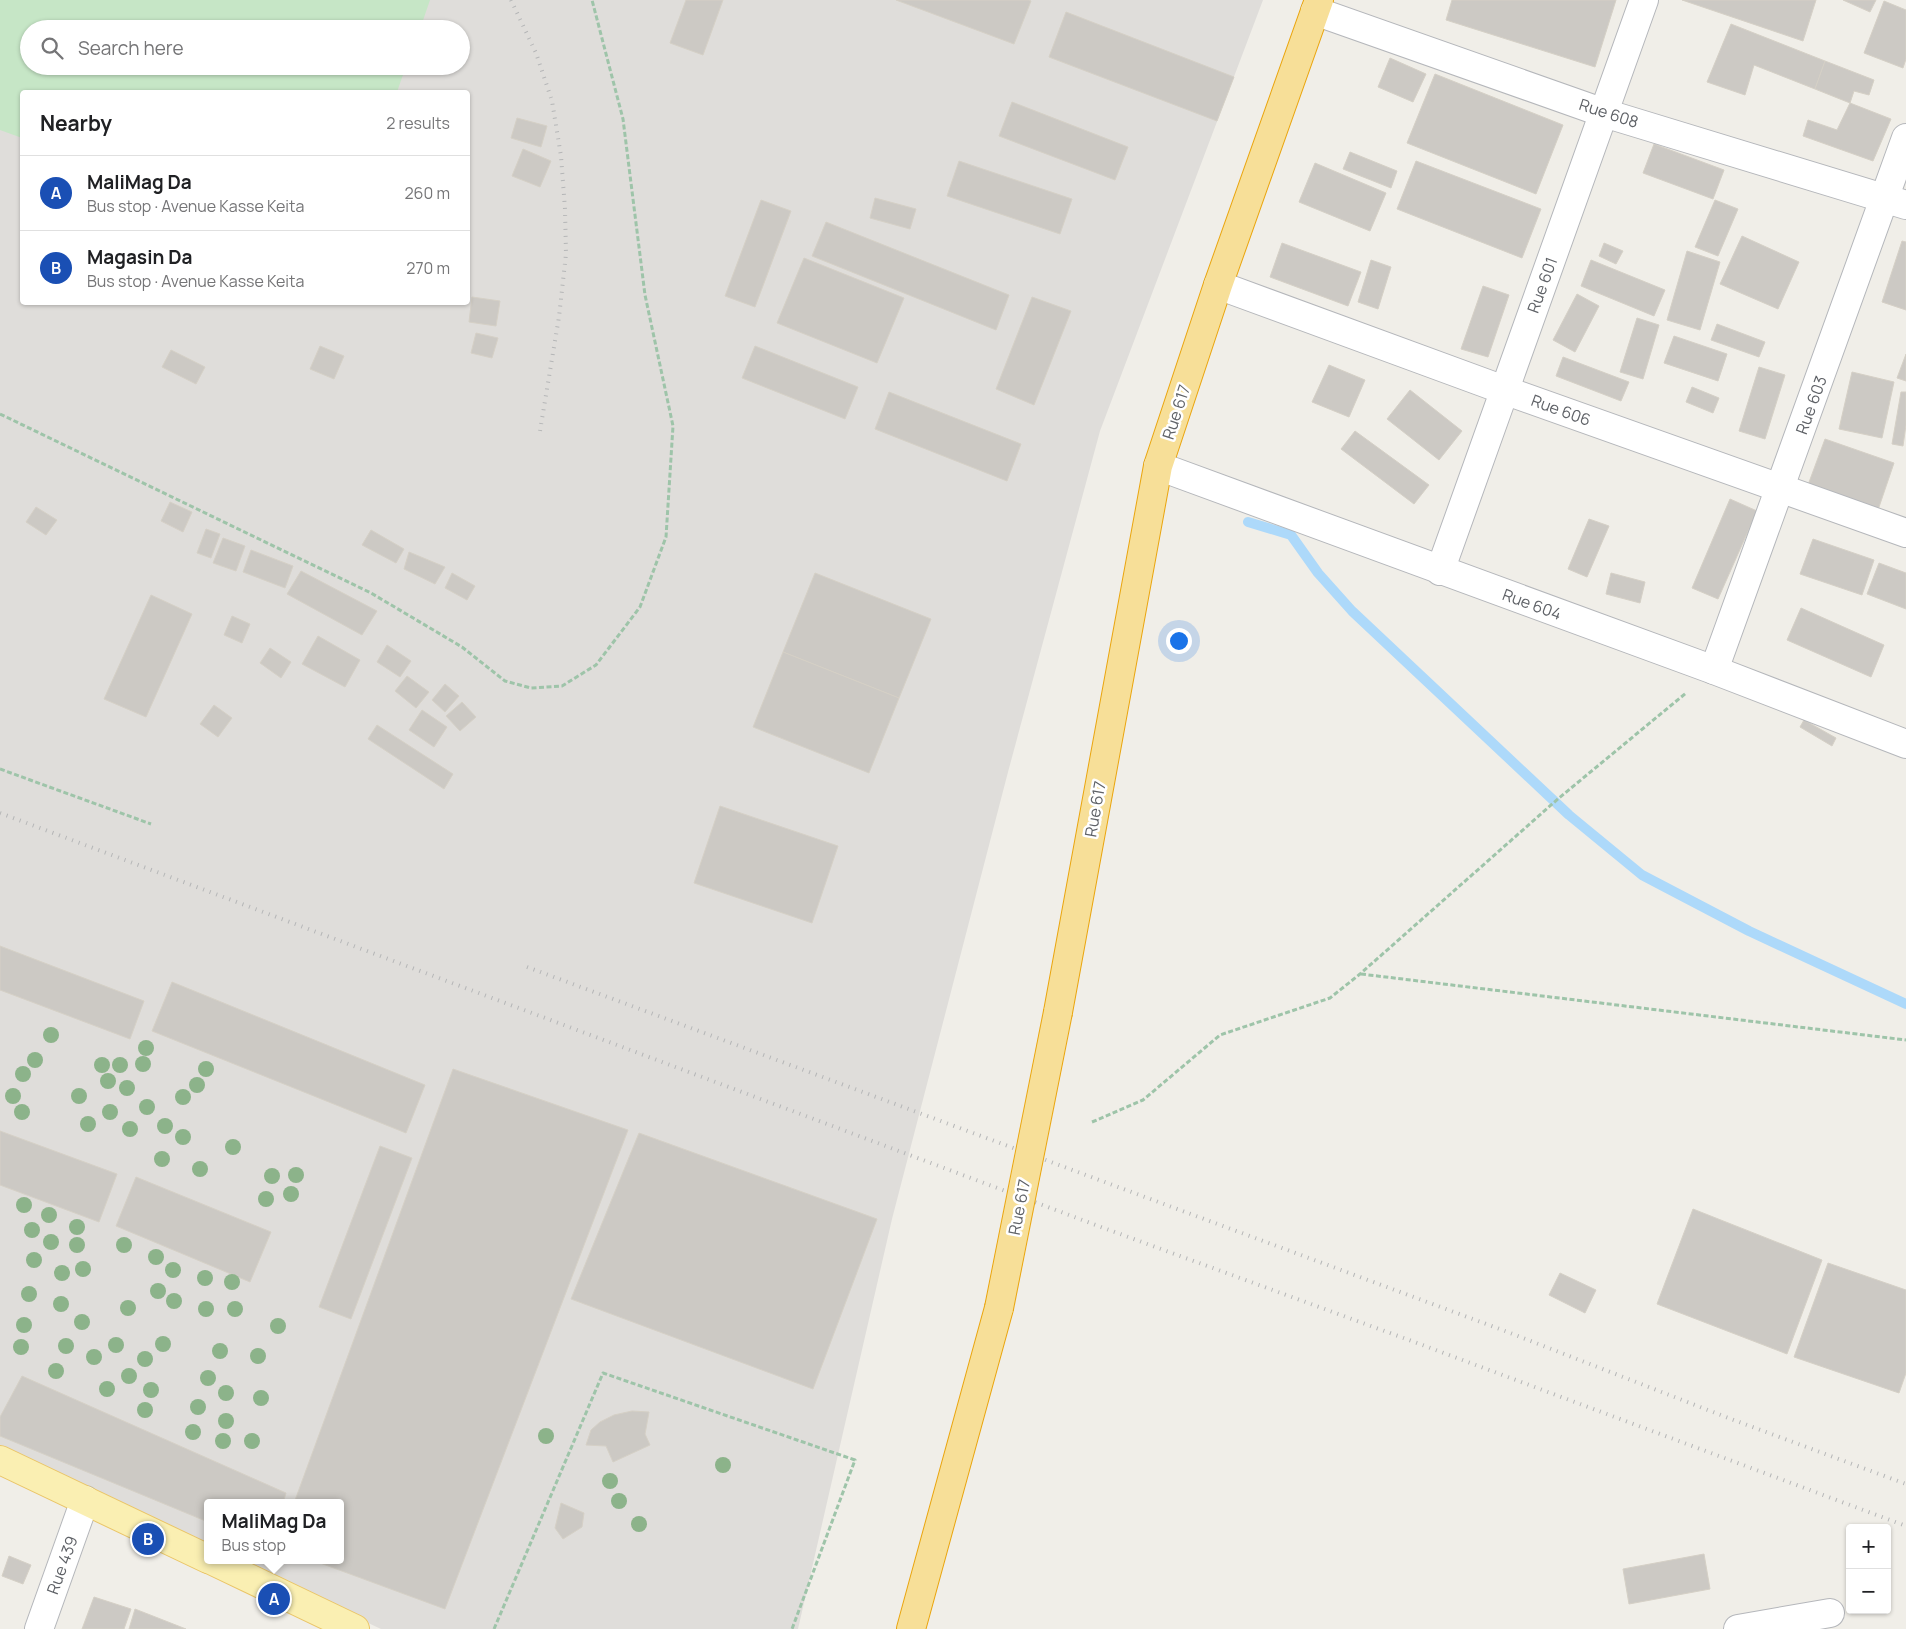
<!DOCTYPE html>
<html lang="en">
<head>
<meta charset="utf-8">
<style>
	:root { --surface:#fff; --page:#f6f6f6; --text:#202124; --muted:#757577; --line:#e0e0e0; --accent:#0f766e }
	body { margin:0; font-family:Manrope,sans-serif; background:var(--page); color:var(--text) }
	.controls { position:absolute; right:15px; bottom:15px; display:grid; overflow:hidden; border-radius:5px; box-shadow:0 1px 4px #0004 }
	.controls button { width:45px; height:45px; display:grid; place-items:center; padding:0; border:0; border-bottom:1px solid var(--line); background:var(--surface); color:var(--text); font:25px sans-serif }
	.you { position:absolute; left:1178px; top:640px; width:18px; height:18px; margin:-12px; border:4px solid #fff; border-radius:50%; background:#1a73e8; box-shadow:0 0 0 8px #1a73e833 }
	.badge { display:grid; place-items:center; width:32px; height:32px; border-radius:50%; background:var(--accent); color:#fff; font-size:16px; font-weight:700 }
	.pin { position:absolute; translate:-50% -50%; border:2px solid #fff; box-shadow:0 1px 5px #0006 }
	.popup { position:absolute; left:204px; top:1499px; width:140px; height:65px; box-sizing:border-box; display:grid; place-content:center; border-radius:5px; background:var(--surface); filter:drop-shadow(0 1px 4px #0005); font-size:16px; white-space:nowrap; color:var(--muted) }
	.popup b { font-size:19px; color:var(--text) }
	.popup::after { content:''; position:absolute; left:50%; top:100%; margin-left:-10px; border:10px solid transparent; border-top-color:var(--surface) }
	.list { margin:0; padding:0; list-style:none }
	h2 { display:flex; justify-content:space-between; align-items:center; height:65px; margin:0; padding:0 20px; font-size:21px }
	h2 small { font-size:16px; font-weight:400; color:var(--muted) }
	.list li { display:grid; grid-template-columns:32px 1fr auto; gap:15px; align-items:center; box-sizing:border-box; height:75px; padding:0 20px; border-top:1px solid var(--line) }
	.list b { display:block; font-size:19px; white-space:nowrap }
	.list p { margin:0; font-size:16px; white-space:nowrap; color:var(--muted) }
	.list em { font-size:16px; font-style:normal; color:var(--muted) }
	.icon { flex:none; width:28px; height:28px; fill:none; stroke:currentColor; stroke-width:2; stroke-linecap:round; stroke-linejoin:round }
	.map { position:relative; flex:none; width:1906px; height:1629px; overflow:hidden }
	.search { position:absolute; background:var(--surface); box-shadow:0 1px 4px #0004; left:20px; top:20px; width:450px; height:55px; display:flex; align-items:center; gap:12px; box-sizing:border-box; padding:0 18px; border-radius:28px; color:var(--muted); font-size:19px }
	.panel { position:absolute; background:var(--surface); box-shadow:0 1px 4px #0004; left:20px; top:90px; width:450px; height:215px; border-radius:5px }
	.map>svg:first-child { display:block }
	.industrial { fill:#dfddda; fill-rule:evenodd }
	.green { fill:#c6e6c6 }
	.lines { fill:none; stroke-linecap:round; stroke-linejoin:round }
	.stream { stroke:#add9fa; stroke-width:10 }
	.building { fill:#ccc9c4; stroke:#d5d0c6 }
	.minor-casing { stroke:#b5b7bb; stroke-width:30 }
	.major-casing { stroke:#eac567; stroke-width:30 }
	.highway-casing { stroke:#eaa50e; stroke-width:30 }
	.path { stroke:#9ec4a9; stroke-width:3; stroke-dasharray:5 2.5; stroke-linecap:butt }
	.minor { stroke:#fff; stroke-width:28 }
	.major { stroke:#faefb2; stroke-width:28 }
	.highway { stroke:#f7df98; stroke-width:28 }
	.rail { stroke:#b5b6b7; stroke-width:4; stroke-dasharray:1 6; stroke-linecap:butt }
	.highway-bridge-casing { stroke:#eaa50e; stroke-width:30; stroke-linecap:butt }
	.highway-bridge { stroke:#f7df98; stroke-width:28 }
	.tree { fill:#8cb38a }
	.labels { text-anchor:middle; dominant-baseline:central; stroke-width:5; stroke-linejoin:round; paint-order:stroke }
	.street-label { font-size:16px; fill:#5f6267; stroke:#fff }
</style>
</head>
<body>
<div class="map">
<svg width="1906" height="1629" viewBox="0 0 1906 1629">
	<rect width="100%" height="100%" fill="#f0eee8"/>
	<path class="industrial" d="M0 0H1263L1100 431 1008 772 892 1219 798 1629H381L235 1560H340V1503H208V1547L0 1449ZM29 29H461V66H29ZM22 92H468V302H22Z"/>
	<polygon class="green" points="0,0 430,0 420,29 29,29 29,66 406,66 397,92 22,92 22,138 0,130"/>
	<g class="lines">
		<polyline class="stream" points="1248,522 1291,535 1318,573 1352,611 1569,815 1642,875 1749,931 1906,1004"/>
	</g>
	<g class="building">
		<polygon points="686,0 723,0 703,55 670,43"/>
		<polygon points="896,0 1029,0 1031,1 1014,44"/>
		<polygon points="1452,0 1616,0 1595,67 1446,20"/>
		<polygon points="1682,0 1816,0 1803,41"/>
		<polygon points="1843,0 1876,0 1870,12"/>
		<polygon points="1884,1 1906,10 1906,59 1903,68 1864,53"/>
		<polygon points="1066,12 1234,77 1217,121 1049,57"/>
		<polygon points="1731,24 1825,61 1815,89 1754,65 1745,95 1707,82"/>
		<polygon points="1390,58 1426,74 1413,102 1378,87"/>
		<polygon points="1825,61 1874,80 1869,95 1854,91 1850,103 1815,89"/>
		<polygon points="1435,74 1563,125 1536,194 1407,143"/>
		<polygon points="1012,102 1128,147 1115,180 999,136"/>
		<polygon points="1850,103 1891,119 1873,161 1803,136 1808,120 1837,130"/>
		<polygon points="517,118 547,126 541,147 511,138"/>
		<polygon points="1654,144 1724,170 1713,199 1643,173"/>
		<polygon points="523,149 551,161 540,187 512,176"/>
		<polygon points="1350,152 1397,171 1391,188 1343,169"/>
		<polygon points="959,161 1072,199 1060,234 947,196"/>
		<polygon points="1416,161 1541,209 1522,258 1397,209"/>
		<polygon points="1315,163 1386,193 1370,231 1299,202"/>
		<polygon points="875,198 916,209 910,229 870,218"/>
		<polygon points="761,200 791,211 755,307 725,296"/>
		<polygon points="1715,200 1738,209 1718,256 1695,247"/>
		<polygon points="826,222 1009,295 996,330 812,256"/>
		<polygon points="1742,236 1799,262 1778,309 1720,284"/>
		<polygon points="1902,241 1906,242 1906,310 1882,302"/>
		<polygon points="1282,243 1361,272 1348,306 1270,277"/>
		<polygon points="1604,243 1623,251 1616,264 1599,256"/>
		<polygon points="1687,251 1720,262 1700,330 1667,320"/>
		<polygon points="804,258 904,298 877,363 777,323"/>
		<polygon points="1371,260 1391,267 1378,309 1358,302"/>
		<polygon points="1591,260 1665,290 1654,316 1581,286"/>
		<polygon points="1483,286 1509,295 1488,357 1461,349"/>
		<polygon points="1577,294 1599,306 1575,352 1553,340"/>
		<polygon points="472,297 500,301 496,326 469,322"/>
		<polygon points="1032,297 1071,311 1034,405 996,389"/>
		<polygon points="1637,318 1659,325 1643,379 1620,372"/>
		<polygon points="1717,324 1765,342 1759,357 1711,340"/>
		<polygon points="476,333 498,338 492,358 471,353"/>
		<polygon points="1674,336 1727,354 1718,381 1664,363"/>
		<polygon points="320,346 344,356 334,379 310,369"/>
		<polygon points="755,346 858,387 845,419 742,378"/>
		<polygon points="171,350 205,367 196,384 162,367"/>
		<polygon points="1906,354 1906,381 1897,378"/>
		<polygon points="1563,357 1629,382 1621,401 1556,376"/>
		<polygon points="1329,365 1365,380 1349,417 1312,402"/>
		<polygon points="1759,367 1785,375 1765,439 1739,431"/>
		<polygon points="1852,372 1894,382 1882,438 1839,429"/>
		<polygon points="1692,387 1719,398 1713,413 1686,402"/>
		<polygon points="1410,390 1462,431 1439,460 1387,419"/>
		<polygon points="889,392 1021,444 1007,481 875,429"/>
		<polygon points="1901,392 1906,392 1906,425 1903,446 1892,444"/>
		<polygon points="1355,431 1429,485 1414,504 1341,449"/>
		<polygon points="1825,439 1894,463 1878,510 1808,485"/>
		<polygon points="1730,499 1757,511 1718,599 1692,588"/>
		<polygon points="170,502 192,512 183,532 161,521"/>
		<polygon points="36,507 57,520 46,535 26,522"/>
		<polygon points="1589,519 1609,526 1587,577 1568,569"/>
		<polygon points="206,529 220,534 211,558 197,553"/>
		<polygon points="371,530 404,549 396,563 362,545"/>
		<polygon points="223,538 245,546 236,571 213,563"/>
		<polygon points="1813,539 1874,560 1862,595 1800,574"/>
		<polygon points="251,550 293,566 285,588 243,572"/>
		<polygon points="409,552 445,567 435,584 404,569"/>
		<polygon points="1879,563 1906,573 1906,609 1867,594"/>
		<polygon points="301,571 377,611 362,635 287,594"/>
		<polygon points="452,573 475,586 467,600 445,588"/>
		<polygon points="815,573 931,619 899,698 783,652"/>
		<polygon points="1611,573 1645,582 1640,603 1606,594"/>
		<polygon points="151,595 192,614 146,717 104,699"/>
		<polygon points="1801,608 1884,645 1871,677 1787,640"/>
		<polygon points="232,616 250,624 242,643 224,635"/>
		<polygon points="318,636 360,660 345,687 302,664"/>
		<polygon points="387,645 411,661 400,677 377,662"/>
		<polygon points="270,648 291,662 281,678 260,663"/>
		<polygon points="783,652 899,698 869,773 753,727"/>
		<polygon points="407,676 429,692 416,708 395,691"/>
		<polygon points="445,684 459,696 445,712 432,700"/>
		<polygon points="462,702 476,717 460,731 446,716"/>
		<polygon points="214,705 232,718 218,737 200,724"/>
		<polygon points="422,710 447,727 434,747 409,730"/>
		<polygon points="1804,720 1836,738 1832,746 1800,727"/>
		<polygon points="377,725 453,774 444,789 368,739"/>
		<polygon points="720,806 838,846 812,923 694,883"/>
		<polygon points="0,946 144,1001 130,1039 0,990"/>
		<polygon points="172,982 425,1085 406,1133 152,1031"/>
		<polygon points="453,1069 628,1130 445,1609 312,1560 340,1560 340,1503 294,1503"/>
		<polygon points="0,1131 117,1174 99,1222 0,1185"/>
		<polygon points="639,1133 877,1219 813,1389 571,1299"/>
		<polygon points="380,1146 412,1158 351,1319 319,1307"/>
		<polygon points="136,1177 271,1232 250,1282 116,1226"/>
		<polygon points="1693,1209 1822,1260 1787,1354 1657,1304"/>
		<polygon points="1828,1263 1906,1290 1906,1373 1899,1393 1794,1357"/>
		<polygon points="1560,1273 1596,1290 1585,1313 1549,1295"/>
		<polygon points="22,1376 286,1493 283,1503 208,1503 208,1522 0,1436 0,1417"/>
		<polygon points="632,1411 649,1412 645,1434 650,1445 613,1462 606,1446 586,1445 591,1430 600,1422 614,1415"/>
		<polygon points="561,1503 584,1513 582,1527 563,1539 555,1528"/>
		<polygon points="1704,1554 1710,1589 1629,1604 1623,1569"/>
		<polygon points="9,1556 31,1565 23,1584 2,1576"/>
		<polygon points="94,1597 131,1609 124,1629 82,1629"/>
		<polygon points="135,1609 186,1629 129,1629"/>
	</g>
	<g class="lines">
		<g class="minor-casing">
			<g id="minor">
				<polyline points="1315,11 1604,113 1906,205"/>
				<polyline points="1218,285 1504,390 1906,533"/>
				<polyline points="1158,466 1714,670 1906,744"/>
				<polyline points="1440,571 1644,0"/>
				<polyline points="1714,670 1906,138"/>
				<polyline points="39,1629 85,1500"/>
				<polyline points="1738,1629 1830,1613"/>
			</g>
		</g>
		<g class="major-casing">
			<g id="major">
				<polyline points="0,1460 208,1559"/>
				<polyline points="211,1560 355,1629"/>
			</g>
		</g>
		<g class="highway-casing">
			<g id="highway">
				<polyline points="1058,1012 1158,466 1218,285 1319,0"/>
				<polyline points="911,1629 999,1308"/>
			</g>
		</g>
		<g class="path">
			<polyline points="0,414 371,593 462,647 505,681 531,688 562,686 596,665 640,607 666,537 673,426 645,295 623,119 592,0"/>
			<polyline points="0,769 151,824"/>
			<polyline points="1361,974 1906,1040"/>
			<polyline points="1092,1122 1143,1100 1220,1035 1330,998 1360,974 1559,798 1686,693"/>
			<polyline points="494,1629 603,1373 855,1460 792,1629"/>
		</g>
		<use href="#minor" class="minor"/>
		<use href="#major" class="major"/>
		<use href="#highway" class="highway"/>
		<g class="rail">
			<polyline points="511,0 536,53 552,101 561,156 565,209 566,254 559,317 540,431"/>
			<polyline points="0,813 1101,1227 1409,1340 1906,1526"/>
			<polyline points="527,967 1505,1331 1731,1419 1906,1484"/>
		</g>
		<g class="highway-bridge-casing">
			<polyline id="highway-bridge" points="999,1308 1058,1012"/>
		</g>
		<use href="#highway-bridge" class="highway-bridge"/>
	</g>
	<g class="tree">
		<circle cx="51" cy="1035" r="8"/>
		<circle cx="146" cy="1048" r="8"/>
		<circle cx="35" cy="1060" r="8"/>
		<circle cx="143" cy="1064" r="8"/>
		<circle cx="102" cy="1065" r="8"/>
		<circle cx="120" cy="1065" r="8"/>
		<circle cx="206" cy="1069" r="8"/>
		<circle cx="23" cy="1074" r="8"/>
		<circle cx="108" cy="1081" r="8"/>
		<circle cx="197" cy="1085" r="8"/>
		<circle cx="127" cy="1088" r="8"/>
		<circle cx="13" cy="1096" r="8"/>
		<circle cx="79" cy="1096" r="8"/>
		<circle cx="183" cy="1097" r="8"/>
		<circle cx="147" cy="1107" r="8"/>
		<circle cx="22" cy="1112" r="8"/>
		<circle cx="110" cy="1112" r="8"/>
		<circle cx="88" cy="1124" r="8"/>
		<circle cx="165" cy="1126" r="8"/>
		<circle cx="130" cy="1129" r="8"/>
		<circle cx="183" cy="1137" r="8"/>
		<circle cx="233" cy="1147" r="8"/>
		<circle cx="162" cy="1159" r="8"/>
		<circle cx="200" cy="1169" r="8"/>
		<circle cx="296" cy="1175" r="8"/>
		<circle cx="272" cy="1176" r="8"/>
		<circle cx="291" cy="1194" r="8"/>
		<circle cx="266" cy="1199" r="8"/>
		<circle cx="24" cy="1205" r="8"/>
		<circle cx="49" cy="1215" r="8"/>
		<circle cx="77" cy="1227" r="8"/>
		<circle cx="32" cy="1230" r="8"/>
		<circle cx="51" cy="1242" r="8"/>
		<circle cx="77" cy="1245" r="8"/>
		<circle cx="124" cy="1245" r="8"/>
		<circle cx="156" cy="1257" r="8"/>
		<circle cx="34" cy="1260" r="8"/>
		<circle cx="83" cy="1269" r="8"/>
		<circle cx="173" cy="1270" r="8"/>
		<circle cx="62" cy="1273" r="8"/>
		<circle cx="205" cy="1278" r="8"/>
		<circle cx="232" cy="1282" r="8"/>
		<circle cx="158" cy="1291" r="8"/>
		<circle cx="29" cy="1294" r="8"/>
		<circle cx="174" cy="1301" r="8"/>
		<circle cx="61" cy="1304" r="8"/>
		<circle cx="128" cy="1308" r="8"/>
		<circle cx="206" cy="1309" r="8"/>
		<circle cx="235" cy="1309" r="8"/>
		<circle cx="82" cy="1322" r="8"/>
		<circle cx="24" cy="1325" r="8"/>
		<circle cx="278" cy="1326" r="8"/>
		<circle cx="163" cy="1344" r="8"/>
		<circle cx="116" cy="1345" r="8"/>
		<circle cx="66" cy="1346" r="8"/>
		<circle cx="21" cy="1347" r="8"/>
		<circle cx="220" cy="1351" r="8"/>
		<circle cx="258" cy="1356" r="8"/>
		<circle cx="94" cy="1357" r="8"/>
		<circle cx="145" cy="1359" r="8"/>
		<circle cx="56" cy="1371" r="8"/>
		<circle cx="129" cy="1376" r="8"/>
		<circle cx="208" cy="1378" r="8"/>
		<circle cx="107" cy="1389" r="8"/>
		<circle cx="151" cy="1390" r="8"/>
		<circle cx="226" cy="1393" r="8"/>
		<circle cx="261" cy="1398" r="8"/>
		<circle cx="198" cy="1407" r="8"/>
		<circle cx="145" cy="1410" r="8"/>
		<circle cx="226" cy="1421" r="8"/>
		<circle cx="193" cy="1432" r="8"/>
		<circle cx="546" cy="1436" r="8"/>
		<circle cx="223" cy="1441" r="8"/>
		<circle cx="252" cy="1441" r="8"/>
		<circle cx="723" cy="1465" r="8"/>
		<circle cx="610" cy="1481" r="8"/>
		<circle cx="619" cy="1501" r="8"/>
		<circle cx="639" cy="1524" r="8"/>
	</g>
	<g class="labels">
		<g class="street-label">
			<text transform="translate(1609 113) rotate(18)">Rue 608</text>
			<text transform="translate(1542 285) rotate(-70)">Rue 601</text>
			<text transform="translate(1811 405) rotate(-70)">Rue 603</text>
			<text transform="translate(1561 410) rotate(20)">Rue 606</text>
			<text transform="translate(1176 412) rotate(-72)">Rue 617</text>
			<text transform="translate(1532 604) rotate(20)">Rue 604</text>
			<text transform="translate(1095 809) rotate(-80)">Rue 617</text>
			<text transform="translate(1019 1207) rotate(-79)">Rue 617</text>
			<text transform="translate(62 1565) rotate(-70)">Rue 439</text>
		</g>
	</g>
</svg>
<div class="controls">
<button>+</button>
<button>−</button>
</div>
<div class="you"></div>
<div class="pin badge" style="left:274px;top:1599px;background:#1a4fb4">A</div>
<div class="popup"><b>MaliMag Da</b>Bus stop</div>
<div class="pin badge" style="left:148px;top:1539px;background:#1a4fb4">B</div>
<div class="search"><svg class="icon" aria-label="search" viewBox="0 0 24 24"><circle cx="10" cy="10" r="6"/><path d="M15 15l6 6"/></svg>Search here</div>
<section class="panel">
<h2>Nearby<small>2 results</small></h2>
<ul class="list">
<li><span class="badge" style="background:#1a4fb4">A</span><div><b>MaliMag Da</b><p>Bus stop · Avenue Kasse Keita</p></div><em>260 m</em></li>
<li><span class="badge" style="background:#1a4fb4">B</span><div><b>Magasin Da</b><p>Bus stop · Avenue Kasse Keita</p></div><em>270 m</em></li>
</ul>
</section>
</div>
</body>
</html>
